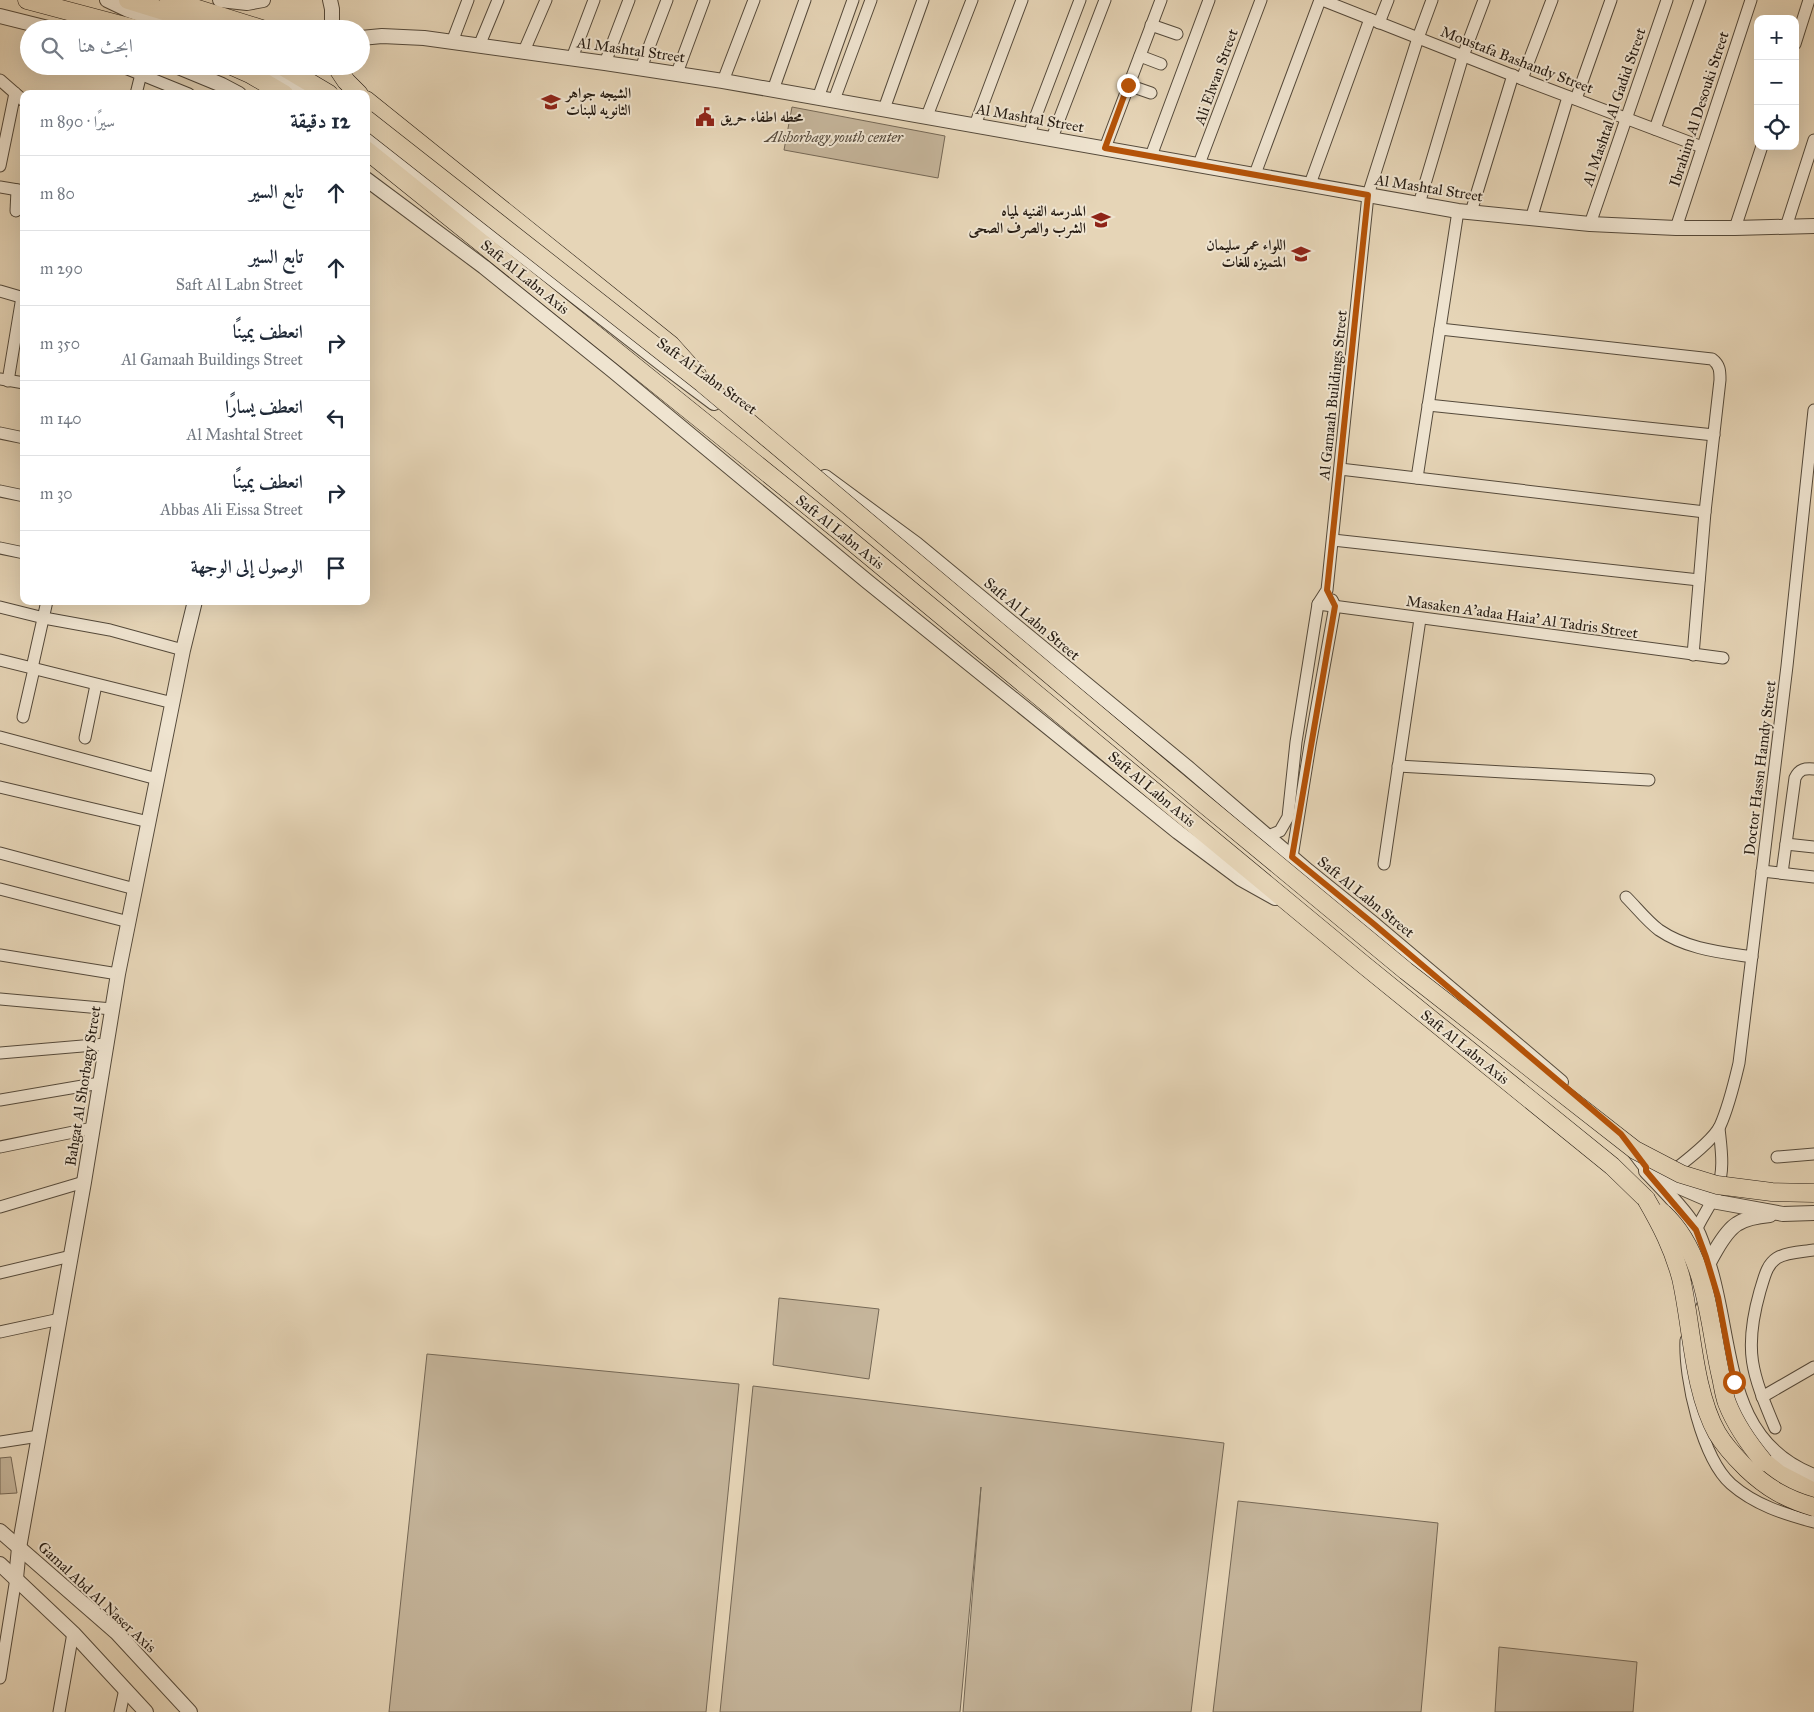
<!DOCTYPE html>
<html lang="ar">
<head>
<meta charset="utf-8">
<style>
	:root { --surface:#fff; --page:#f6f6f7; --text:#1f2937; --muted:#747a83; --line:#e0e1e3 }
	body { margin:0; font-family:"IM FELL Great Primer",Amiri,serif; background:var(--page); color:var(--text); direction:rtl }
	.controls { position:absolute; right:15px; top:15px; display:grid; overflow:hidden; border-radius:10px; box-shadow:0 5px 20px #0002 }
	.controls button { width:45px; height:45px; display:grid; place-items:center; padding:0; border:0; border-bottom:1px solid var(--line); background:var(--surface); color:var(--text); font:25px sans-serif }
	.stop { position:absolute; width:15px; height:15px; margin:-11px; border:4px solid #b45309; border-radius:50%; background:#fff }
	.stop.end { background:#b45309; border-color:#fff; box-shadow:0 1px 5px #0008 }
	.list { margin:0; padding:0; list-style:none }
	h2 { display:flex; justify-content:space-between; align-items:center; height:65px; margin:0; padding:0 20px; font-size:21px }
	h2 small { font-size:16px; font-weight:400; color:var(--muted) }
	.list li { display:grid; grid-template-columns:32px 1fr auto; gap:15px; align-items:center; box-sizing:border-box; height:75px; padding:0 20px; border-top:1px solid var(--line) }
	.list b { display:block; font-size:19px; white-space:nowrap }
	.list p { margin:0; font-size:16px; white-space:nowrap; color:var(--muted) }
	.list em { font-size:16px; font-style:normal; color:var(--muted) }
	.icon { flex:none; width:28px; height:28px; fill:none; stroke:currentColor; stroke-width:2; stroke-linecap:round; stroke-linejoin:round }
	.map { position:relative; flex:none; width:1814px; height:1712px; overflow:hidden; direction:ltr }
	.search { position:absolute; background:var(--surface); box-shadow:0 5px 20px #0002; left:20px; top:20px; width:350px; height:55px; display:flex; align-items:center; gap:12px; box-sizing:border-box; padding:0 18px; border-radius:28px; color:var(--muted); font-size:19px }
	.panel { position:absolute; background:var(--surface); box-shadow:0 5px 20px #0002; left:20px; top:90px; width:350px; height:515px; border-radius:10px; direction:rtl }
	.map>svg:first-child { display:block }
	.green { fill:#c5b59b; stroke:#756856 }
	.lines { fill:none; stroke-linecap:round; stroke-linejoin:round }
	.minor-casing { stroke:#554a3b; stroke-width:13 }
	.tertiary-casing { stroke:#554a3b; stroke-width:16 }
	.primary-casing { stroke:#251b12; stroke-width:19 }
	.minor { stroke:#efe4d0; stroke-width:11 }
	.tertiary { stroke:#efe4d0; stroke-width:14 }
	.primary { stroke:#e6d5b7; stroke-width:18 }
	.primary-bridge-casing { stroke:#251b12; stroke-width:19; stroke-linecap:butt }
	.primary-bridge { stroke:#e6d5b7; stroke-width:18 }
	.route { stroke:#b45309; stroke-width:6 }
	.labels { text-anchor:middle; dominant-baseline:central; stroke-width:4; stroke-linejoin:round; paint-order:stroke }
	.street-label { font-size:15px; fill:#251b12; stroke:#efe4d0 }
	.poi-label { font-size:15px; font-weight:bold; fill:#251b12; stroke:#efe4d0; text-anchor:start }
	.park-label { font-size:15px; font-style:italic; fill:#55493b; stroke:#efe4d0 }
</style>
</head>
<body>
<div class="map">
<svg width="1814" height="1712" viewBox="0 0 1814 1712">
	<rect width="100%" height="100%" fill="#e6d5b7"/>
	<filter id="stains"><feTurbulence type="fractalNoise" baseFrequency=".004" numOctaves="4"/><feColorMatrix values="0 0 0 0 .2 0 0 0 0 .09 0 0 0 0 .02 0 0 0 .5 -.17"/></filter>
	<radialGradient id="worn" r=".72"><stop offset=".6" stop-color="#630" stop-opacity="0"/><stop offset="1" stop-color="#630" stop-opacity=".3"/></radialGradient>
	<g class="green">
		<polygon points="792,107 945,136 938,178 784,150"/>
		<polygon points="779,1298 879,1309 869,1379 773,1365"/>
		<polygon points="427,1354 739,1384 706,1712 389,1712"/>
		<polygon points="753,1386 1224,1443 1191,1712 963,1712 981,1487 960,1712 720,1712"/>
		<polygon points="11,1457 17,1493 0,1494 0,1458"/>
		<polygon points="1238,1501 1438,1523 1421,1712 1213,1712"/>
		<polygon points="1499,1647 1637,1662 1633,1712 1495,1712"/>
	</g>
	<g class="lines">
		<g class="minor-casing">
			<g id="minor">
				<polyline points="1322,0 1522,79 1702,147"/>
				<polyline points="1379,23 1388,0"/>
				<polyline points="1151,25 1177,34"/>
				<polyline points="452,42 468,0"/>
				<polyline points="1795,44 1809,0"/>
				<polyline points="479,46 498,0"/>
				<polyline points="524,51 546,0"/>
				<polyline points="1140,56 1161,64"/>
				<polyline points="572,58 594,0"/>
				<polyline points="605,63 629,0"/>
				<polyline points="120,66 189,94"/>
				<polyline points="641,68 667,0"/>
				<polyline points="677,73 704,0"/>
				<polyline points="1522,79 1552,0"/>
				<polyline points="0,80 24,101"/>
				<polyline points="723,81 754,0"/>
				<polyline points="1128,85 1151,93"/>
				<polyline points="773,90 805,0"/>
				<polyline points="136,94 141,74"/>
				<polyline points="818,98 853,0"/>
				<polyline points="1576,99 1611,0"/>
				<polyline points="834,100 871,0"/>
				<polyline points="884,109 923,0"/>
				<polyline points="927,116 972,0"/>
				<polyline points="975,125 1022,0"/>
				<polyline points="1655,129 1700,0"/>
				<polyline points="1029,134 1080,0"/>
				<polyline points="1052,138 1105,0"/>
				<polyline points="1105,148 1161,0"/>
				<polyline points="1151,156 1209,0"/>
				<polyline points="1199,164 1261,0"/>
				<polyline points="0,166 15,93"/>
				<polyline points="1255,174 1320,0"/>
				<polyline points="1310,184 1370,19"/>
				<polyline points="0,187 24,191"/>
				<polyline points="1419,204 1463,56 1484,0"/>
				<polyline points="16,211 17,190"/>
				<polyline points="1471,212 1513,75"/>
				<polyline points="1531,219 1568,97"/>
				<polyline points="1590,224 1667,0"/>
				<polyline points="1786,227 1814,140"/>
				<polyline points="1676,228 1751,0"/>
				<polyline points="1735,228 1762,146"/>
				<polyline points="0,291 24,298"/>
				<path d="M1440 329 1712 359C1720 365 1720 371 1720 380L1705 512 1693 655"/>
				<polyline points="0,379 24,383"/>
				<polyline points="8,381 22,297"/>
				<polyline points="1428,405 1714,435"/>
				<polyline points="0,433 24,438"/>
				<polyline points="1340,469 1705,512"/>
				<polyline points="1417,478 1458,211"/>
				<polyline points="0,491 24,496"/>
				<polyline points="1333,540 1699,580"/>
				<polyline points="0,548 24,553"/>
				<polyline points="1318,604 1723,658"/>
				<polyline points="0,607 44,618 110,630 183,650"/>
				<polyline points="0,660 173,703"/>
				<polyline points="32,668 47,601"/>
				<polyline points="23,717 34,669"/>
				<polyline points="0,737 157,779"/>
				<polyline points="85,738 96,685"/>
				<polyline points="1398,766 1649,780"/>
				<polyline points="0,787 149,822"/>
				<polyline points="1268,836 1280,831 1288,817 1296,742 1318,604 1327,590 1368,195 1418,38 1432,0"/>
				<polyline points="1786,844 1814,847"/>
				<polyline points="0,853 135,889"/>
				<polyline points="1292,857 1310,745 1335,606 1332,600"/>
				<polyline points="1384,864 1420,619"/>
				<polyline points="1762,871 1814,877"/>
				<path d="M1782 873 1795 778C1799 769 1805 768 1814 769"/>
				<polyline points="0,889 129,922"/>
				<path d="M1626 897C1637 908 1647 921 1659 930 1687 949 1719 952 1752 957"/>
				<polyline points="0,955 118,974"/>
				<polyline points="0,999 112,1009"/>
				<polyline points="0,1053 106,1044"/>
				<polyline points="0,1100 100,1083"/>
				<polyline points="0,1147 93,1128"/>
				<polyline points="1777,1157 1814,1154"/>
				<path d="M1669 1174C1683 1163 1713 1141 1720 1126 1729 1106 1734 1084 1739 1063L1787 666 1814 410"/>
				<polyline points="0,1207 84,1182"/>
				<path d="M1694 1235C1700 1219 1711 1206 1717 1190 1725 1170 1721 1148 1719 1128"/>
				<polyline points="0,1273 71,1256"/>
				<polyline points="0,1332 60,1319"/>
				<path d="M1686 1340C1684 1378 1702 1458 1731 1484 1755 1505 1784 1514 1814 1522"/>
				<polyline points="1762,1397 1814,1367"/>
				<path d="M1775 1428C1752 1373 1743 1351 1760 1291 1764 1279 1766 1265 1777 1258 1787 1252 1802 1252 1814 1250"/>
				<polyline points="0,1442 39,1436"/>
				<polyline points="0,1678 16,1578"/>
				<polyline points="59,1712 73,1633"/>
				<polyline points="120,1712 125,1689"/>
			</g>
		</g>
		<g class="tertiary-casing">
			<g id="tertiary">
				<polyline points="107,0 128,10 181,29"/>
				<polyline points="220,0 247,3 263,0"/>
				<polyline points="330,0 332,9 332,29"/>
				<polyline points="0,16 52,29"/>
				<polyline points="361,38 382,36 424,38 605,63 723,81 1458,211 1590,224 1676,228 1735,228 1814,226"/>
				<polyline points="176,66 222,85 239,94"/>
				<polyline points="261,66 309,94"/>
				<polyline points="366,134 666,367 714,403"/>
				<polyline points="366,179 484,267 612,370 868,582 1178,832 1241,879 1275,898"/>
				<polyline points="825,477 916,544 1188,768 1308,871 1375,925 1561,1082"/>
				<path d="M1633 1150 1646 1167V1171C1663 1189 1683 1208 1696 1229 1703 1242 1707 1259 1711 1272 1733 1350 1725 1442 1814 1476"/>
				<polyline points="1652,1169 1675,1185 1712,1201 1783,1214 1814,1213"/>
				<path d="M1687 1306C1698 1286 1719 1235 1737 1224 1746 1218 1759 1216 1770 1215"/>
				<polyline points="0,1531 117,1633 190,1712"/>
				<polyline points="0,1564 73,1633 146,1712"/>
				<polyline points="16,1578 19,1548 84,1182 118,974 183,650 195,601"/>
			</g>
		</g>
		<g class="primary-casing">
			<g id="primary">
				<polyline points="27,0 136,29"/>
				<polyline points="128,0 170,13 208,29"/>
				<polyline points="169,0 262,29"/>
				<polyline points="232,66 250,74 284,94"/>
				<polyline points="282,66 329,94"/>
				<polyline points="336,66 346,81 359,94"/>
				<polyline points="366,100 671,345 697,374"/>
				<polyline points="366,150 838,530 1364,965 1612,1166 1646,1199"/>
				<polyline points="1764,1462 1779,1474 1814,1492"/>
			</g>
		</g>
		<use href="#minor" class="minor"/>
		<use href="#tertiary" class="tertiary"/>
		<use href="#primary" class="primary"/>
		<g class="primary-bridge-casing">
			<g id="primary-bridge">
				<polyline points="366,119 702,383 1198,799 1406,971 1635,1150 1681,1174 1717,1185 1772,1192 1814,1193"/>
				<path d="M1646 1199C1661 1225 1673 1248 1681 1278 1692 1326 1693 1390 1717 1433 1724 1445 1736 1458 1746 1468 1767 1488 1786 1499 1814 1507"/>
				<path d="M1663 1213C1708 1255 1708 1322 1721 1377 1723 1386 1724 1395 1727 1403 1736 1426 1749 1444 1764 1462"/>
			</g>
		</g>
		<use href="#primary-bridge" class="primary-bridge"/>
	</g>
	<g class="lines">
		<polyline class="route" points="1128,85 1105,148 1368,195 1327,590 1335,606 1292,857 1375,925 1621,1134 1646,1167 1646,1171 1696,1230 1706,1257 1718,1297 1734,1382"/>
	</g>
	<defs>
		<g id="school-bare" transform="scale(1.5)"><path d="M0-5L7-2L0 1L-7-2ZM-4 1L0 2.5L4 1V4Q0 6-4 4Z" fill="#8f2418" stroke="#efe4d0" stroke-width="2.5" paint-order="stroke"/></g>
		<g id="civic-bare" transform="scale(1.5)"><path d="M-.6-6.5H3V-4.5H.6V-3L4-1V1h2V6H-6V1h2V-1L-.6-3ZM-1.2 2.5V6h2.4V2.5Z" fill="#8f2418" stroke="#efe4d0" stroke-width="2.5" paint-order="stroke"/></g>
	</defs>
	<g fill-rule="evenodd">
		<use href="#school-bare" x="551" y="102"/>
		<use href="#civic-bare" x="705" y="117"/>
		<use href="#school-bare" x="1101" y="220"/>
		<use href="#school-bare" x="1301" y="254"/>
	</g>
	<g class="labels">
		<g class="street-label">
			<text transform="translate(631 50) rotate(8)">Al Mashtal Street</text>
			<text transform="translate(1517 60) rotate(21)">Moustafa Bashandy Street</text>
			<text transform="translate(1216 77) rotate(-70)">Ali Elwan Street</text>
			<text transform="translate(1614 107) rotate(-71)">Al Mashtal Al Gadid Street</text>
			<text transform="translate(1699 109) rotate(-72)">Ibrahim Al Desouki Street</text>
			<text transform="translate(1030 118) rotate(10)">Al Mashtal Street</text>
			<text transform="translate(1429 188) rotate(9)">Al Mashtal Street</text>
			<text transform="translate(525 277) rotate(39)">Saft Al Labn Axis</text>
			<text transform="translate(707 376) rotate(36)">Saft Al Labn Street</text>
			<text transform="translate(1333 395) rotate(-84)">Al Gamaah Buildings Street</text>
			<text transform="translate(840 532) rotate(39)">Saft Al Labn Axis</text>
			<text transform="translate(1522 617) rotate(8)">Masaken A'adaa Haia' Al Tadris Street</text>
			<text transform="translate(1032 619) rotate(40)">Saft Al Labn Street</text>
			<text transform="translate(1760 768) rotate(-83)">Doctor Hassn Hamdy Street</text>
			<text transform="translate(1152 789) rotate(40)">Saft Al Labn Axis</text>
			<text transform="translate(1366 897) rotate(39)">Saft Al Labn Street</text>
			<text transform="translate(1465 1047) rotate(39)">Saft Al Labn Axis</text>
			<text transform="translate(83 1086) rotate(-81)">Bahgat Al Shorbagy Street</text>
			<text transform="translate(97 1597) rotate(43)">Gamal Abd Al Naser Axis</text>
		</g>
		<g class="poi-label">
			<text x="566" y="93">الشيجه جواهر<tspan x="566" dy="17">الثانويه للبنات</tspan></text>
			<text x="720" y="117">محطه اطفاء حريق</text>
			<text x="1086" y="211" text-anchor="end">المدرسه الفنيه لمياه<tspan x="1086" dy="17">الشرب والصرف الصحى</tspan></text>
			<text x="1286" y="245" text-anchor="end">اللواء عمر سليمان<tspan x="1286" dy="17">المتميزه للغات</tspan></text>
		</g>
		<g class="park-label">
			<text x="834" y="137">Alshorbagy youth center</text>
		</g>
	</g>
	<rect width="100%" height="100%" filter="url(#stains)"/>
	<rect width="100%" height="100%" fill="url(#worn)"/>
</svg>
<div class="controls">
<button>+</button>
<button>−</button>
<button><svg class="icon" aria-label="locate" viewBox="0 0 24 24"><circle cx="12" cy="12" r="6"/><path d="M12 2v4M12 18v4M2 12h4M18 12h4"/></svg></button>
</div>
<div class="stop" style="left:1734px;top:1382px"></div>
<div class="stop end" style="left:1128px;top:85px"></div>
<div class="search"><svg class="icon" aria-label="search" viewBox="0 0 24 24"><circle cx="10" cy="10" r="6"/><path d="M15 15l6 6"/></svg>ابحث هنا</div>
<section class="panel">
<h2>12 دقيقة<small>سيرًا · 890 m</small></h2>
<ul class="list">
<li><svg class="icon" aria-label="ahead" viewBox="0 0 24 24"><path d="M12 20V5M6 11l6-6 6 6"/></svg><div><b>تابع السير</b></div><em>80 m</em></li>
<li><svg class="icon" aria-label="ahead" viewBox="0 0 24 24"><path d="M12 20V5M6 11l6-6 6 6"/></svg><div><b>تابع السير</b><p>Saft Al Labn Street</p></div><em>290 m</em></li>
<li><svg class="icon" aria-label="right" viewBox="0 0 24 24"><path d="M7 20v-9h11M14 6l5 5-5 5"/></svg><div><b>انعطف يمينًا</b><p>Al Gamaah Buildings Street</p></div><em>350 m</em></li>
<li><svg class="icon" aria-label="left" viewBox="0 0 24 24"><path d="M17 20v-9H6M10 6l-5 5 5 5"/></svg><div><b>انعطف يسارًا</b><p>Al Mashtal Street</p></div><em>140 m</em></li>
<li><svg class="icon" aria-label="right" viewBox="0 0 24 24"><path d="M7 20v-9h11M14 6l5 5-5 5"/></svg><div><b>انعطف يمينًا</b><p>Abbas Ali Eissa Street</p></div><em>30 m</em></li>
<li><svg class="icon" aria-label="arrive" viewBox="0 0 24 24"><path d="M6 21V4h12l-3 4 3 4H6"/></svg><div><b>الوصول إلى الوجهة</b></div></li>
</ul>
</section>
</div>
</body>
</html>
